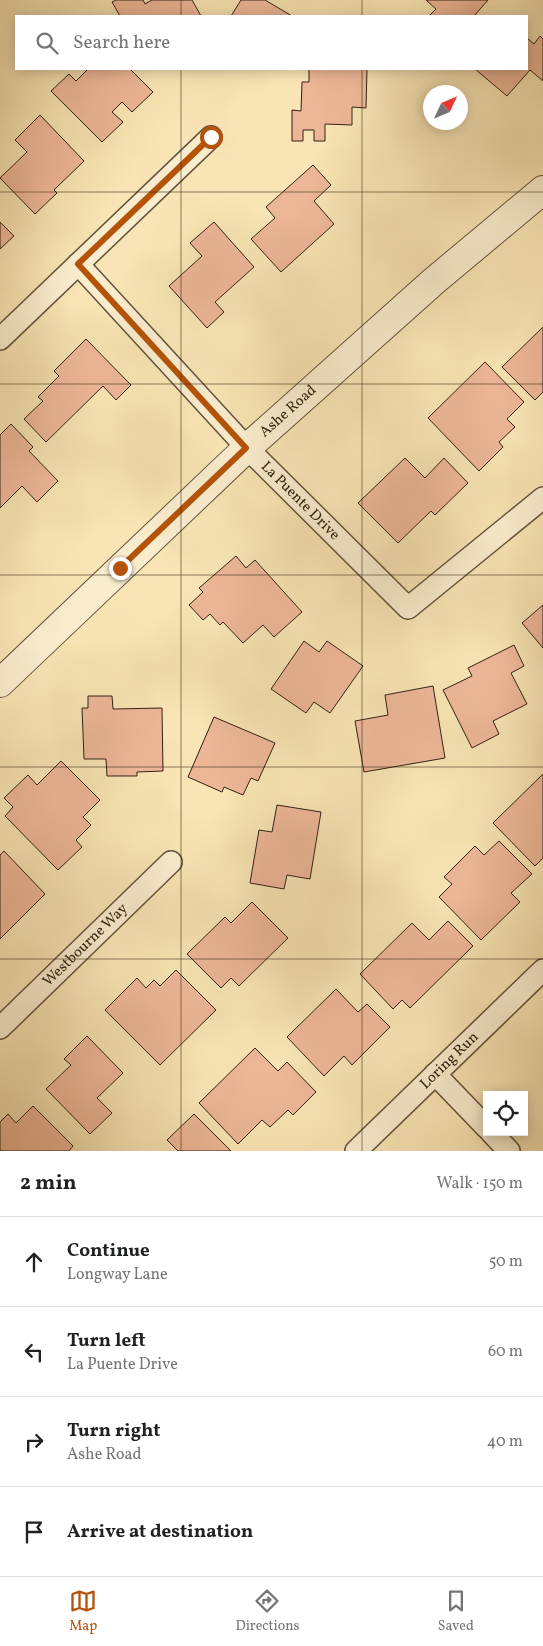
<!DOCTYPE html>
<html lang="en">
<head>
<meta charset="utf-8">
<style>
	:root { --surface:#fff; --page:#f2f2f2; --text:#202124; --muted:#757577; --line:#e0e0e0; --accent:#b45309 }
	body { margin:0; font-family:Vollkorn,serif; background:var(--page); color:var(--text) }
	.controls { position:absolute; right:15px; bottom:15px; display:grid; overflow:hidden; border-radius:0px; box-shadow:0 2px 12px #0003 }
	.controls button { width:45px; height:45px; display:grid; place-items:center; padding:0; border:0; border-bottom:1px solid var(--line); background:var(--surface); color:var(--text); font:25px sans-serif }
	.compass { position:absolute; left:423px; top:85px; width:45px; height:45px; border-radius:50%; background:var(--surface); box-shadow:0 2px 12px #0003; rotate:46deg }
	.stop { position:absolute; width:15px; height:15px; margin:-11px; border:4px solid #b45309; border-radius:50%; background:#fff }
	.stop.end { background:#b45309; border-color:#fff; box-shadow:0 1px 5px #0008 }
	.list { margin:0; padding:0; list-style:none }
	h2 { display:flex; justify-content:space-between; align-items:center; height:65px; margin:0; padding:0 20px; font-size:21px }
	h2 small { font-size:16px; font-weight:400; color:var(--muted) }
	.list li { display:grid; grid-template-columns:32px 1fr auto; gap:15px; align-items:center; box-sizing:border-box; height:90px; padding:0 20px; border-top:1px solid var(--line) }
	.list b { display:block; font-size:19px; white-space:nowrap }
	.list p { margin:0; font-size:16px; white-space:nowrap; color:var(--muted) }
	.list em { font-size:16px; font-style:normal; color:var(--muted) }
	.icon { flex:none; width:28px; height:28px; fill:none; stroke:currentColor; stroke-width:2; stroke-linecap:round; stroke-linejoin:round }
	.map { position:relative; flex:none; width:543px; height:1151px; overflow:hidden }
	.search { position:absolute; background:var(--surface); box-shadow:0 2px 12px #0003; left:15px; right:15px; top:15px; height:55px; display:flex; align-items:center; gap:12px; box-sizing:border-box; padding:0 18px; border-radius:0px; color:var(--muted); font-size:19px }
	.sheet { height:425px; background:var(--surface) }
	nav { display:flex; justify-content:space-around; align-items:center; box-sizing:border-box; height:70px; border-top:1px solid var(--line); background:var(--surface); font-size:14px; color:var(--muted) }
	nav a { display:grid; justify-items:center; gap:2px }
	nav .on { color:var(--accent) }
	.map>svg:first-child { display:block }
	.building { fill:#edb797; stroke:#312211 }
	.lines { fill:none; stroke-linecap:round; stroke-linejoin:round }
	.minor-casing { stroke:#63523a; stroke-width:24 }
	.tertiary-casing { stroke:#63523a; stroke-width:30 }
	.minor { stroke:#faedce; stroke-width:21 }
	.tertiary { stroke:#faedce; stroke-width:28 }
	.route { stroke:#b45309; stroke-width:6 }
	.grid { fill:none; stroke:#312211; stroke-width:1; stroke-opacity:0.55 }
	.labels { text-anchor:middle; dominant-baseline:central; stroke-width:4; stroke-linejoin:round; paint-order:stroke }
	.street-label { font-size:15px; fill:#312211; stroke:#faedce }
</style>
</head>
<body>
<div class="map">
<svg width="543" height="1151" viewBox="0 0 543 1151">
	<rect width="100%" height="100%" fill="#f8e4b4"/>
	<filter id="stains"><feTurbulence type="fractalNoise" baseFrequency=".004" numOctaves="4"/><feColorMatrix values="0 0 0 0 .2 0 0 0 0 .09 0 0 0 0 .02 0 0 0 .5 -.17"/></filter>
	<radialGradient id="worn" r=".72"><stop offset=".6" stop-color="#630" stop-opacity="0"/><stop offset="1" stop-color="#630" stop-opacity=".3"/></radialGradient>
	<g class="building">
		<polygon points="116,0 143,0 145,4 152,0 192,0 201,16 120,16 112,2"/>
		<polygon points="241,0 265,0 292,16 231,16"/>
		<polygon points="426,0 488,0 474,16 429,16 436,9"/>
		<polygon points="540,36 543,39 543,81 530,70 507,96 475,69 527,69 527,38 534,44"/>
		<polygon points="88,69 130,69 153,92 132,112 122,102 112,112 123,122 102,142 51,91 69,74 76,81"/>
		<polygon points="309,69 367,69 366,108 352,107 352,125 325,124 325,141 314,141 314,130 303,130 303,141 292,141 292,110 301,111 302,82 309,82"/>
		<polygon points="40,115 84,161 54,190 57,193 35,214 0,178 27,152 15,140"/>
		<polygon points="313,165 331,185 314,201 334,224 281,272 251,239 275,218 266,207"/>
		<polygon points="0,222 14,236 0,249"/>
		<polygon points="214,222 254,267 215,302 224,312 207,328 169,286 202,256 190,243"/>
		<polygon points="543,327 543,392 535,400 502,367"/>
		<polygon points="86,339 131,385 116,400 103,386 46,442 24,419 43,401 38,397 59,376 54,371"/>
		<polygon points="485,362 524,402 507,419 515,427 499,442 503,447 479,471 428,418"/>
		<polygon points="11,424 33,447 29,451 58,481 37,502 22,486 0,508 0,435"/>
		<polygon points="405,458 425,478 444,458 468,483 435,515 431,511 398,543 358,503"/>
		<polygon points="236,556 246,568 255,560 302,612 274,637 263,625 243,643 223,622 220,625 210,614 203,620 189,605 203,592 199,588"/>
		<polygon points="543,605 543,648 522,623"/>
		<polygon points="304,641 319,652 327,641 363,666 330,713 314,702 306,713 271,689"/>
		<polygon points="514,645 524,666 511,673 527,704 493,721 499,734 472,748 443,690 472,676 468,668"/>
		<polygon points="433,686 445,758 364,772 355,721 388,715 385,695"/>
		<polygon points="88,696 112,696 113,709 162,708 163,771 137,772 137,776 107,776 106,759 84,759 82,708 88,708"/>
		<polygon points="214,717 275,743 258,781 251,778 243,795 224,787 222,792 188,777"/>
		<polygon points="61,761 100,800 83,817 91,825 76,840 82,847 58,870 5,816 13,807 4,798 28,775 37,785"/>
		<polygon points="543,774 543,858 535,866 493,823"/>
		<polygon points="277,805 321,812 310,879 287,875 284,889 250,883 259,830 272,832"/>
		<polygon points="499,841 532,874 511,893 520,902 481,940 439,897 452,884 444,877 475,846 484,855"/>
		<polygon points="4,851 45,894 0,939 0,855"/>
		<polygon points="252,902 288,938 239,986 231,978 221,988 187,954 225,917 231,923"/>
		<polygon points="448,921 473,946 410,1008 402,1000 393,1009 360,974 412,923 429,940"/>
		<polygon points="176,970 216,1010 160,1065 105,1010 137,978 146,988 154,980 160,986"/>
		<polygon points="336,989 358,1012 367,1004 390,1027 352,1065 344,1056 324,1076 287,1037"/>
		<polygon points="87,1036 123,1073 97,1098 112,1113 90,1134 46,1089 71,1065 64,1059"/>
		<polygon points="255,1048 278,1071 287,1062 316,1092 293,1115 288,1110 270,1127 262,1120 238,1144 199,1103"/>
		<polygon points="33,1106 73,1146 69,1151 0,1151 0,1122 8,1114 16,1123"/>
		<polygon points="194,1114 231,1151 178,1151 167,1140"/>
	</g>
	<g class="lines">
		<g class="minor-casing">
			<g id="minor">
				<path id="s1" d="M78 264 247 448 408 608 543 498"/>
				<polyline points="0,339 211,137"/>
				<path id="s2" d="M0 1028 171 862"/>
				<polyline points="435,1074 487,1128"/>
				<polyline points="491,1132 509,1151"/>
				<path id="s3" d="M356 1151 543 970"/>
			</g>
		</g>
		<g class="tertiary-casing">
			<g id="tertiary">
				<path id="s4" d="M0 683 247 448 434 281 543 190"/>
			</g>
		</g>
		<use href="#minor" class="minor"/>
		<use href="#tertiary" class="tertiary"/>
	</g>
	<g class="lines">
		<polyline class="route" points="120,568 246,448 78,264 211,137"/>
	</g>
	<path class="grid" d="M181 0V16M362 0V16M181 69V1151M362 69V1151M0 192H543M0 384H543M0 575H543M0 767H543M0 959H543"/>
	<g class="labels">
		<g class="street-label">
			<text stroke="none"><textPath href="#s4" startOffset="396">Ashe Road</textPath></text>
			<text stroke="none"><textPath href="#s1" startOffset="325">La Puente Drive</textPath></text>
			<text stroke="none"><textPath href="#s2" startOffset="119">Westbourne Way</textPath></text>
			<text stroke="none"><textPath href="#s3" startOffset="130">Loring Run</textPath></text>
		</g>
	</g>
	<rect width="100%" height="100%" filter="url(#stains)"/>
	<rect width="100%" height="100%" fill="url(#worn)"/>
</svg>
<div class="controls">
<button><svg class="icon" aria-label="locate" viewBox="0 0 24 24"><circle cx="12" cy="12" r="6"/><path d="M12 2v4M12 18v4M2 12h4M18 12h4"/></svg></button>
</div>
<svg class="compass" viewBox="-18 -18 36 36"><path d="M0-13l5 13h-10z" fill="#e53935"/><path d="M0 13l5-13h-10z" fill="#757577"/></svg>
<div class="stop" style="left:211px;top:137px"></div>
<div class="stop end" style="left:120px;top:568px"></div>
<div class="search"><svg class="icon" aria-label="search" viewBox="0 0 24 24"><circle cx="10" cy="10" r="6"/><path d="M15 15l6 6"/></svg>Search here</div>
</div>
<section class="sheet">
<h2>2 min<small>Walk · 150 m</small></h2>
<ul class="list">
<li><svg class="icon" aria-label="ahead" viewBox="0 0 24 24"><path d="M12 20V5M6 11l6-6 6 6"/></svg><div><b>Continue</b><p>Longway Lane</p></div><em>50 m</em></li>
<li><svg class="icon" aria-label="left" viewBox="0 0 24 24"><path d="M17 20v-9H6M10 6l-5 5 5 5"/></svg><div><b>Turn left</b><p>La Puente Drive</p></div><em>60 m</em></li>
<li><svg class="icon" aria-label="right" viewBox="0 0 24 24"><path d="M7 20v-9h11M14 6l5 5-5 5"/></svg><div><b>Turn right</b><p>Ashe Road</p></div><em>40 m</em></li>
<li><svg class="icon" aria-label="arrive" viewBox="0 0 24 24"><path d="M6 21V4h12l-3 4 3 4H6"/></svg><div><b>Arrive at destination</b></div></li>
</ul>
</section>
<nav>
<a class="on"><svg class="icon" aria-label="map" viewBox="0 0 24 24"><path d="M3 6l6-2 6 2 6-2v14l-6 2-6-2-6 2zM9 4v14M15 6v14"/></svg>Map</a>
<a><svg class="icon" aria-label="directions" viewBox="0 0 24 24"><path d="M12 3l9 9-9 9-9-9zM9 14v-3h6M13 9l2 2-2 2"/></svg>Directions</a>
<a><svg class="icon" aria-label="saved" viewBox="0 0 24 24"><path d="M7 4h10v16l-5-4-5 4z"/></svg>Saved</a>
</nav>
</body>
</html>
